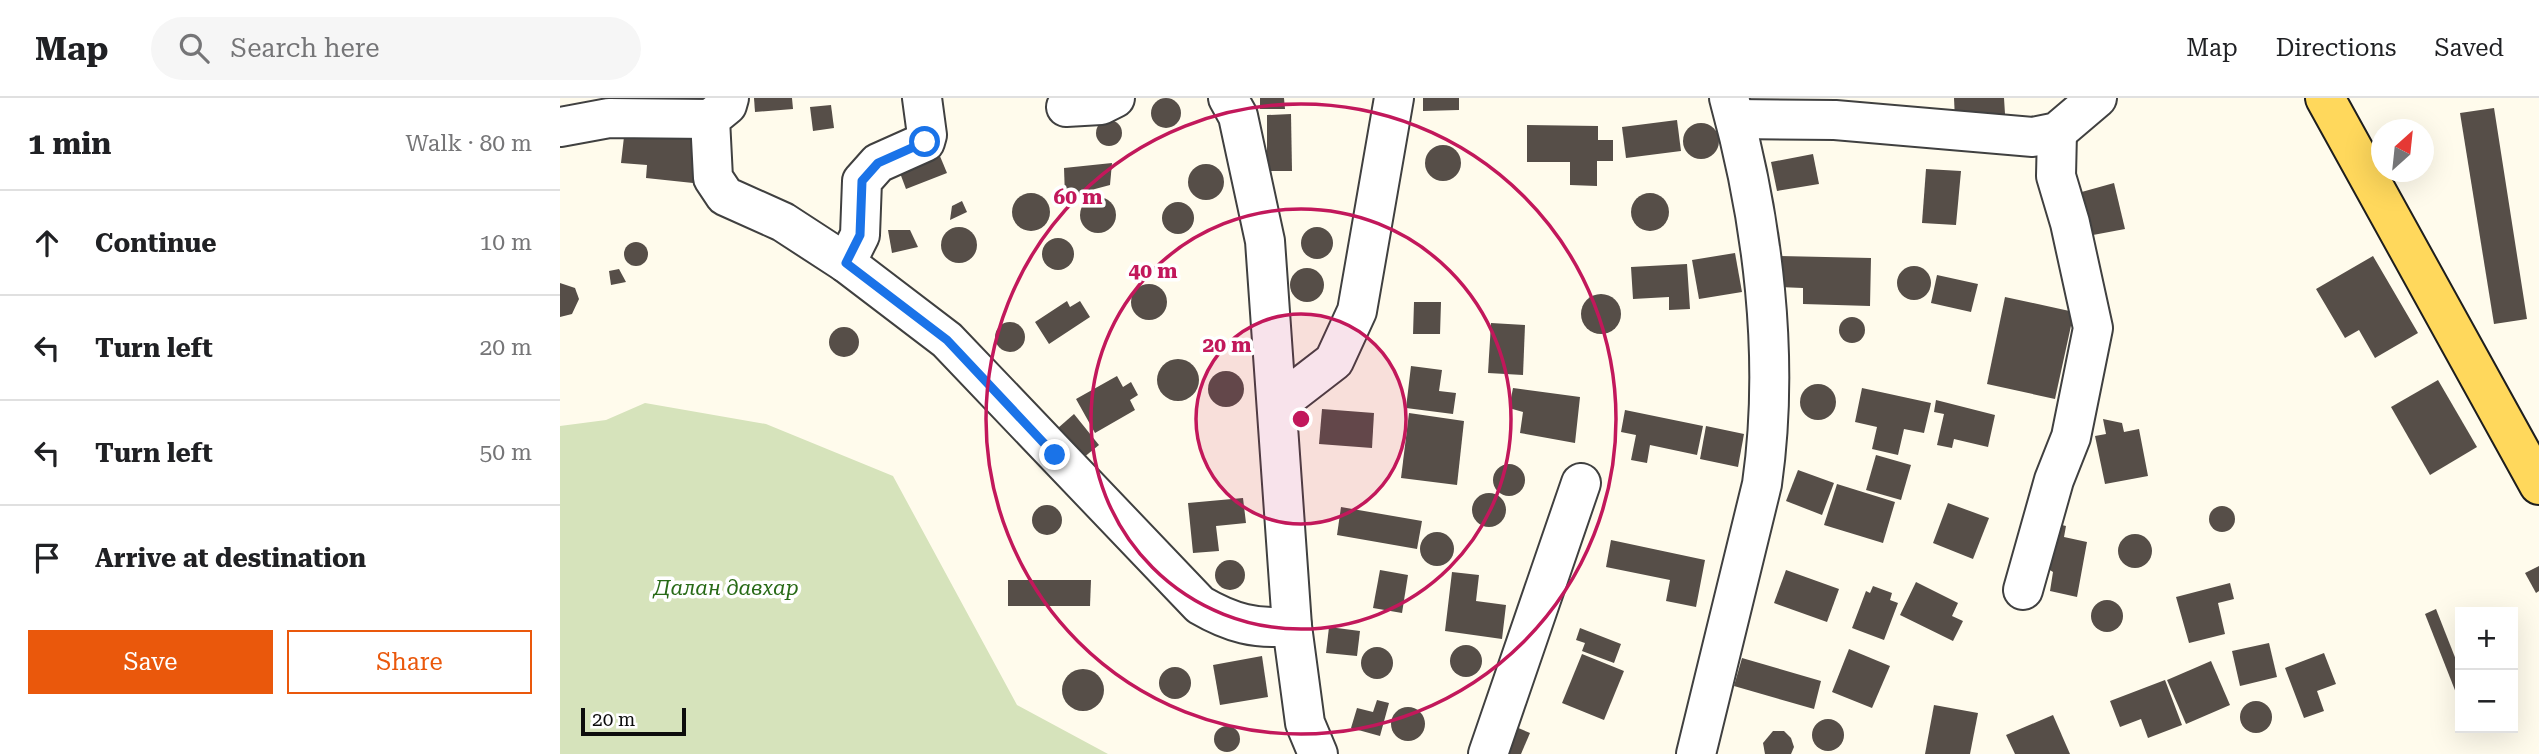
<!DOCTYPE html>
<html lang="en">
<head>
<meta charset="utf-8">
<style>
	:root { --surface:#fff; --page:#f6f6f6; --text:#202124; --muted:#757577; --line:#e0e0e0; --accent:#ea580c }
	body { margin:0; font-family:"Roboto Serif",serif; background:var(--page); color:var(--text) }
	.controls { position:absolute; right:21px; bottom:21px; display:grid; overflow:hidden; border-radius:0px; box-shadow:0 7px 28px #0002 }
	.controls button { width:63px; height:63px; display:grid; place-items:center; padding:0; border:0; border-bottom:2px solid var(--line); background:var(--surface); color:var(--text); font:35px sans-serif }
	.compass { position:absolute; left:1811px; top:21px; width:63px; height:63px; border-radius:50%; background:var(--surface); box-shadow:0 7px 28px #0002; rotate:27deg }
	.scale { position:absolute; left:21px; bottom:18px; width:105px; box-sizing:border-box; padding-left:7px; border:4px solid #0d0d0d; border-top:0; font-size:19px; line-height:24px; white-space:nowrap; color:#0d0d0d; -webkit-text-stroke:5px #fff; paint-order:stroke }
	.stop { position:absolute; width:21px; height:21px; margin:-16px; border:5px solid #1a73e8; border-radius:50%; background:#fff }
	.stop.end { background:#1a73e8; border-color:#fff; box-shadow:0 2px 7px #0008 }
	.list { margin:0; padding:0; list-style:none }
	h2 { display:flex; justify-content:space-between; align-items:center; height:91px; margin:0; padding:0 28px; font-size:30px }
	h2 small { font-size:23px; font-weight:400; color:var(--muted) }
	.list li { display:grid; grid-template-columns:46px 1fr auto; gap:21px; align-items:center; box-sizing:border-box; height:105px; padding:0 28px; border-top:2px solid var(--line) }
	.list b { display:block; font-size:26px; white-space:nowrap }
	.list em { font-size:23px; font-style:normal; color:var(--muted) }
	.actions { display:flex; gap:14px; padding:21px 28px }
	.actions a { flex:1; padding:16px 0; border:2px solid var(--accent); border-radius:0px; text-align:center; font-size:24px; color:var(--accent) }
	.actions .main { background:var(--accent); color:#fff }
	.icon { flex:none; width:38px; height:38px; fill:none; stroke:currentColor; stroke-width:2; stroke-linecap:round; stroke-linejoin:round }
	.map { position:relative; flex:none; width:1979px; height:656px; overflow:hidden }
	header { display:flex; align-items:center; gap:42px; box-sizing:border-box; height:98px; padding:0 35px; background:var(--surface); border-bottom:2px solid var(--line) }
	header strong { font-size:33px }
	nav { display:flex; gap:38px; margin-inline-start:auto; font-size:24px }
	.search { width:490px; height:63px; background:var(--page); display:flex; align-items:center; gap:18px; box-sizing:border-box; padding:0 24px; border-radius:38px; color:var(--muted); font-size:26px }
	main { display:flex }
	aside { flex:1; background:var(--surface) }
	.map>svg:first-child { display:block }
	.cemetery { fill:#d6e3bb }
	.building { fill:#564e48 }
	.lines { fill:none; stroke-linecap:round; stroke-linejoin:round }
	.minor-casing { stroke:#404040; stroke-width:42 }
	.major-casing { stroke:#1e1e1e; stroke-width:42 }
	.minor { stroke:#fff; stroke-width:38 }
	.major { stroke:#ffd85c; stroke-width:38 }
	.route { stroke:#1a73e8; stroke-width:9 }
	.ring { fill:none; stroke:#c2185b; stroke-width:3.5 }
	.labels { text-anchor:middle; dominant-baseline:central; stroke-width:7; stroke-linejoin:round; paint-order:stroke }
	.park-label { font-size:21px; font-style:italic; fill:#286a17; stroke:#fff }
	.centre { fill:#c2185b; stroke:#fff; stroke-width:3.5 }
	.ring-label { font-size:21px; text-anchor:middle; font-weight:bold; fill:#c2185b; stroke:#fff; stroke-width:7; stroke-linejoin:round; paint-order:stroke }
</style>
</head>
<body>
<header>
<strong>Map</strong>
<div class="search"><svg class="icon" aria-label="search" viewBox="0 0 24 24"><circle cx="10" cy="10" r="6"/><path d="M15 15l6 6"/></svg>Search here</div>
<nav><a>Map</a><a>Directions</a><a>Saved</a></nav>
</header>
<main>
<aside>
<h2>1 min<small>Walk · 80 m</small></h2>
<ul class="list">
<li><svg class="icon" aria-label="ahead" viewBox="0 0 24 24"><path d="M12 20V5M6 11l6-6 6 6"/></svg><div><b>Continue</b></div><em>10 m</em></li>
<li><svg class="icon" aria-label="left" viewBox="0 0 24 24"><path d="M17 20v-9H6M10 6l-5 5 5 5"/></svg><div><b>Turn left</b></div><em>20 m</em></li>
<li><svg class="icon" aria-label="left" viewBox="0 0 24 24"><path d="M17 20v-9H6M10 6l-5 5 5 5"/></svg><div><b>Turn left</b></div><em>50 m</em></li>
<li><svg class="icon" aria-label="arrive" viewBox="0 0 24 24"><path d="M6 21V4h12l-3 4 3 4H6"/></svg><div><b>Arrive at destination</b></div></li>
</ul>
<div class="actions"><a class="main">Save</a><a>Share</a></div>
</aside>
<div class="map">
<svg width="1979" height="656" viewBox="0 0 1979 656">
	<rect width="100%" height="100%" fill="#fffbec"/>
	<polygon class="cemetery" points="85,305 206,326 333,378 457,607 548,656 0,656 0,328 46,322"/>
	<g class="building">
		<circle cx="606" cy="15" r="15"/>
		<polygon points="194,0 232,0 233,11 195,14"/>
		<polygon points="700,0 724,0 725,11 700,11"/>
		<polygon points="863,0 899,0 899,12 863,13"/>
		<polygon points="1394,0 1444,0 1445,16 1395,22"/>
		<polygon points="271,7 274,30 253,33 250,9"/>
		<polygon points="1934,10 1967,221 1934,226 1900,15"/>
		<polygon points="731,16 732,73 707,73 707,17"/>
		<circle cx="549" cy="35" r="13"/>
		<polygon points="1117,22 1121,53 1066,60 1062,29"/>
		<circle cx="1141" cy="43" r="18"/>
		<polygon points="967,27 1038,28 1038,42 1053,42 1053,63 1037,63 1037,88 1010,87 1010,64 967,64"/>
		<polygon points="65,30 138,38 133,85 86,80 87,67 61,65"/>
		<circle cx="883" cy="65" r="18"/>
		<polygon points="377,51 387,75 346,91 337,67"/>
		<polygon points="1253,56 1259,86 1217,93 1211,64"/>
		<polygon points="552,65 550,87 505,99 504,70"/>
		<circle cx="646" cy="84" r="18"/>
		<polygon points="1366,71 1401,73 1396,127 1362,125"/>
		<polygon points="1554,85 1565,131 1533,137 1518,95"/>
		<circle cx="1090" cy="114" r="19"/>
		<circle cx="471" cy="114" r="19"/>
		<circle cx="538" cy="117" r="18"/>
		<polygon points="402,103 407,114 390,122 392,108"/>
		<circle cx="618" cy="120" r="16"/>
		<circle cx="757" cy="145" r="16"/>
		<circle cx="399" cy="147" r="18"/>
		<polygon points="328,132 350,132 358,149 332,155"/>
		<circle cx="498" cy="156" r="16"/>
		<circle cx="76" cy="156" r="12"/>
		<polygon points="1175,155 1182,194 1139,201 1132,162"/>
		<polygon points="1220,158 1311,160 1310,208 1243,206 1243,190 1219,189"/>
		<polygon points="1813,158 1858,235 1815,260 1799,232 1785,240 1756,191"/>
		<polygon points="1127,166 1130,211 1109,212 1109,199 1073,201 1071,169"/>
		<circle cx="1354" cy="185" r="17"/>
		<circle cx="747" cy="187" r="17"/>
		<polygon points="59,171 66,184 51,187 49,173"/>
		<polygon points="1377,177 1418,186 1411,214 1371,205"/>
		<polygon points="0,185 15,190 19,201 12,216 0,219"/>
		<circle cx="589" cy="204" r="18"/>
		<circle cx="1041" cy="216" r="20"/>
		<polygon points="1445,199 1514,214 1495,301 1427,286"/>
		<polygon points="507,203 510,209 520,203 530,219 489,246 475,224"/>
		<polygon points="854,204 881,204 880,236 853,236"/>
		<circle cx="1292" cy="232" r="13"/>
		<circle cx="450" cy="239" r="15"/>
		<polygon points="931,225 965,227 963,277 928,275"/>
		<circle cx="284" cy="244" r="15"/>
		<circle cx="618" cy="282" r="21"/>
		<polygon points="851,268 882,272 879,293 896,295 893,316 846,310"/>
		<circle cx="666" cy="291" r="18"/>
		<polygon points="557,278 563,289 571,284 578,297 570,302 575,312 535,335 516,301"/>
		<polygon points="1878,282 1917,349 1870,377 1831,309"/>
		<circle cx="1258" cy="304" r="18"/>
		<polygon points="953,290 1020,299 1015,345 960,335 963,314 949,310"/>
		<polygon points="1302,290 1371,305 1364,335 1344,331 1338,357 1312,351 1317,329 1295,324"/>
		<polygon points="1376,302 1435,317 1428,349 1394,341 1392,350 1377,347 1384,316 1374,314"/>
		<polygon points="762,311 814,315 812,350 759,346"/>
		<polygon points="1065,312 1143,328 1137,357 1090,347 1087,365 1071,362 1076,337 1061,334"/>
		<polygon points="849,315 904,323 897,387 841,380"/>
		<polygon points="514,316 539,347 523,360 498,330"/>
		<polygon points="1543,321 1562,325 1564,334 1579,331 1588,378 1545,386 1535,338 1546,336"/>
		<polygon points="1146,328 1184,336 1178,369 1140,361"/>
		<polygon points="1316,357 1351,367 1341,402 1306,392"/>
		<circle cx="949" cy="382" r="16"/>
		<polygon points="1238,372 1274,385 1262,417 1226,403"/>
		<polygon points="1277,386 1335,404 1323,445 1264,427"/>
		<circle cx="929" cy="412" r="17"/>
		<polygon points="683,400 686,425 656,428 659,453 633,455 628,405"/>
		<polygon points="1388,405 1429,420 1413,461 1373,445"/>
		<circle cx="487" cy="422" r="15"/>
		<circle cx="1662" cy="421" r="13"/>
		<polygon points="781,409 862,423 857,451 777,437"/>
		<polygon points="1494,425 1506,428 1504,439 1527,444 1517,499 1490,493 1493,474 1485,469"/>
		<circle cx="877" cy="451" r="17"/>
		<circle cx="1575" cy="453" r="17"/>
		<polygon points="1051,442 1145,462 1136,509 1106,503 1110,482 1046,469"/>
		<circle cx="670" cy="477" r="15"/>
		<polygon points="1979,468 1979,493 1976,495 1965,475"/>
		<polygon points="820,472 848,477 842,515 813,510"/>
		<polygon points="1226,472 1279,491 1267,524 1214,505"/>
		<polygon points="892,474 919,477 916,503 946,507 942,541 885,533"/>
		<polygon points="448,482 531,482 530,508 448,508"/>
		<polygon points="1356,484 1398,505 1392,518 1403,523 1393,543 1340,517"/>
		<polygon points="1670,485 1674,501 1658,505 1665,536 1629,545 1616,499"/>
		<polygon points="1313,488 1332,495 1330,502 1338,505 1324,542 1292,530 1306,493 1310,495"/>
		<circle cx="1547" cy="518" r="16"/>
		<polygon points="1876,511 1900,572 1900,605 1865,516"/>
		<polygon points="769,529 800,533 797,558 766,555"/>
		<polygon points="1020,530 1061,546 1054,565 1022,553 1025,545 1016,542"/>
		<polygon points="1709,545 1717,579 1680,588 1672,553"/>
		<circle cx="906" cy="563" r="16"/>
		<circle cx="817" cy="565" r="16"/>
		<polygon points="1289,551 1330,568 1312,610 1272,594"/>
		<polygon points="1764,555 1776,586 1757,593 1764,613 1744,620 1725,570"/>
		<polygon points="1022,556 1064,573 1044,622 1002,605"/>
		<polygon points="702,558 708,599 660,607 653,567"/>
		<polygon points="1182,560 1261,583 1254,611 1174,588"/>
		<polygon points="1651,563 1670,607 1626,626 1607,582"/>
		<circle cx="615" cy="585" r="16"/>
		<circle cx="523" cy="592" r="21"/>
		<polygon points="1605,582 1622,627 1588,640 1581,621 1560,629 1550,603"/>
		<polygon points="817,602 829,605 820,638 791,630 797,610 813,614"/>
		<circle cx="1696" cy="619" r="16"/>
		<polygon points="1374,607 1418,615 1410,656 1365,656"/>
		<circle cx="848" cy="626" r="17"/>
		<polygon points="1493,617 1510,656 1455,656 1446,637"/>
		<circle cx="1268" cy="637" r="16"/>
		<polygon points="949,626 970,635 961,656 936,656"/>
		<circle cx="667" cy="641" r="13"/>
		<polygon points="1213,633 1224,633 1231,640 1234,649 1231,656 1205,656 1203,645"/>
	</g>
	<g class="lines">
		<g class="minor-casing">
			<g id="minor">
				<path d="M169 0 167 7 150 21 153 80 165 98 223 124 286 165 387 242 640 507C671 525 696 532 732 528"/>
				<polyline points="668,0 678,18 705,143 732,528 745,625 758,656"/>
				<polyline points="506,9 541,7 555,0"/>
				<polyline points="1175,21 1275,22 1473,39 1497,34 1537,0"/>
				<polyline points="0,29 49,20 150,21"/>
				<polyline points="286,165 300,137 302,83 318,65 365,44 367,37 362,0"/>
				<polyline points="717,307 774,263 797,213 834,0"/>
				<polyline points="1463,492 1494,382 1511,339 1533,230 1510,125 1496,78 1497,34"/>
				<polyline points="928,656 1021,385"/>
				<path d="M1136 656 1202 386C1220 260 1203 123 1169 0"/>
			</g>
		</g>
		<g class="major-casing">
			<polyline id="major" points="1765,0 1979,387"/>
		</g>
		<use href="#minor" class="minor"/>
		<use href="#major" class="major"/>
	</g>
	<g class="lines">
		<polyline class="route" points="365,44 318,65 302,83 300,137 286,165 387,242 495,357"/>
	</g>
	<circle cx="741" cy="321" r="105" fill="#c2185b" fill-opacity=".12"/>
	<g class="ring">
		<circle cx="741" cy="321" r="105"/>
		<circle cx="741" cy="321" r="210"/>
		<circle cx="741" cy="321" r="315"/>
	</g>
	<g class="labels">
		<g class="park-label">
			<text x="166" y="490">Далан давхар</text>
		</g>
	</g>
	<circle cx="741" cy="321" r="10" class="centre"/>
	<g class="ring-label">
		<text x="518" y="106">60 m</text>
		<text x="593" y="180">40 m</text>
		<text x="667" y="254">20 m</text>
	</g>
</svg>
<div class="controls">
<button>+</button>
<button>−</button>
</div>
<svg class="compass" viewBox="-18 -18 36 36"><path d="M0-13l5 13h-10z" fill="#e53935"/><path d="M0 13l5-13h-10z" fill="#757577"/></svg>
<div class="scale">20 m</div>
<div class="stop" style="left:365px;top:44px"></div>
<div class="stop end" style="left:495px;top:357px"></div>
</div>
</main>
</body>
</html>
